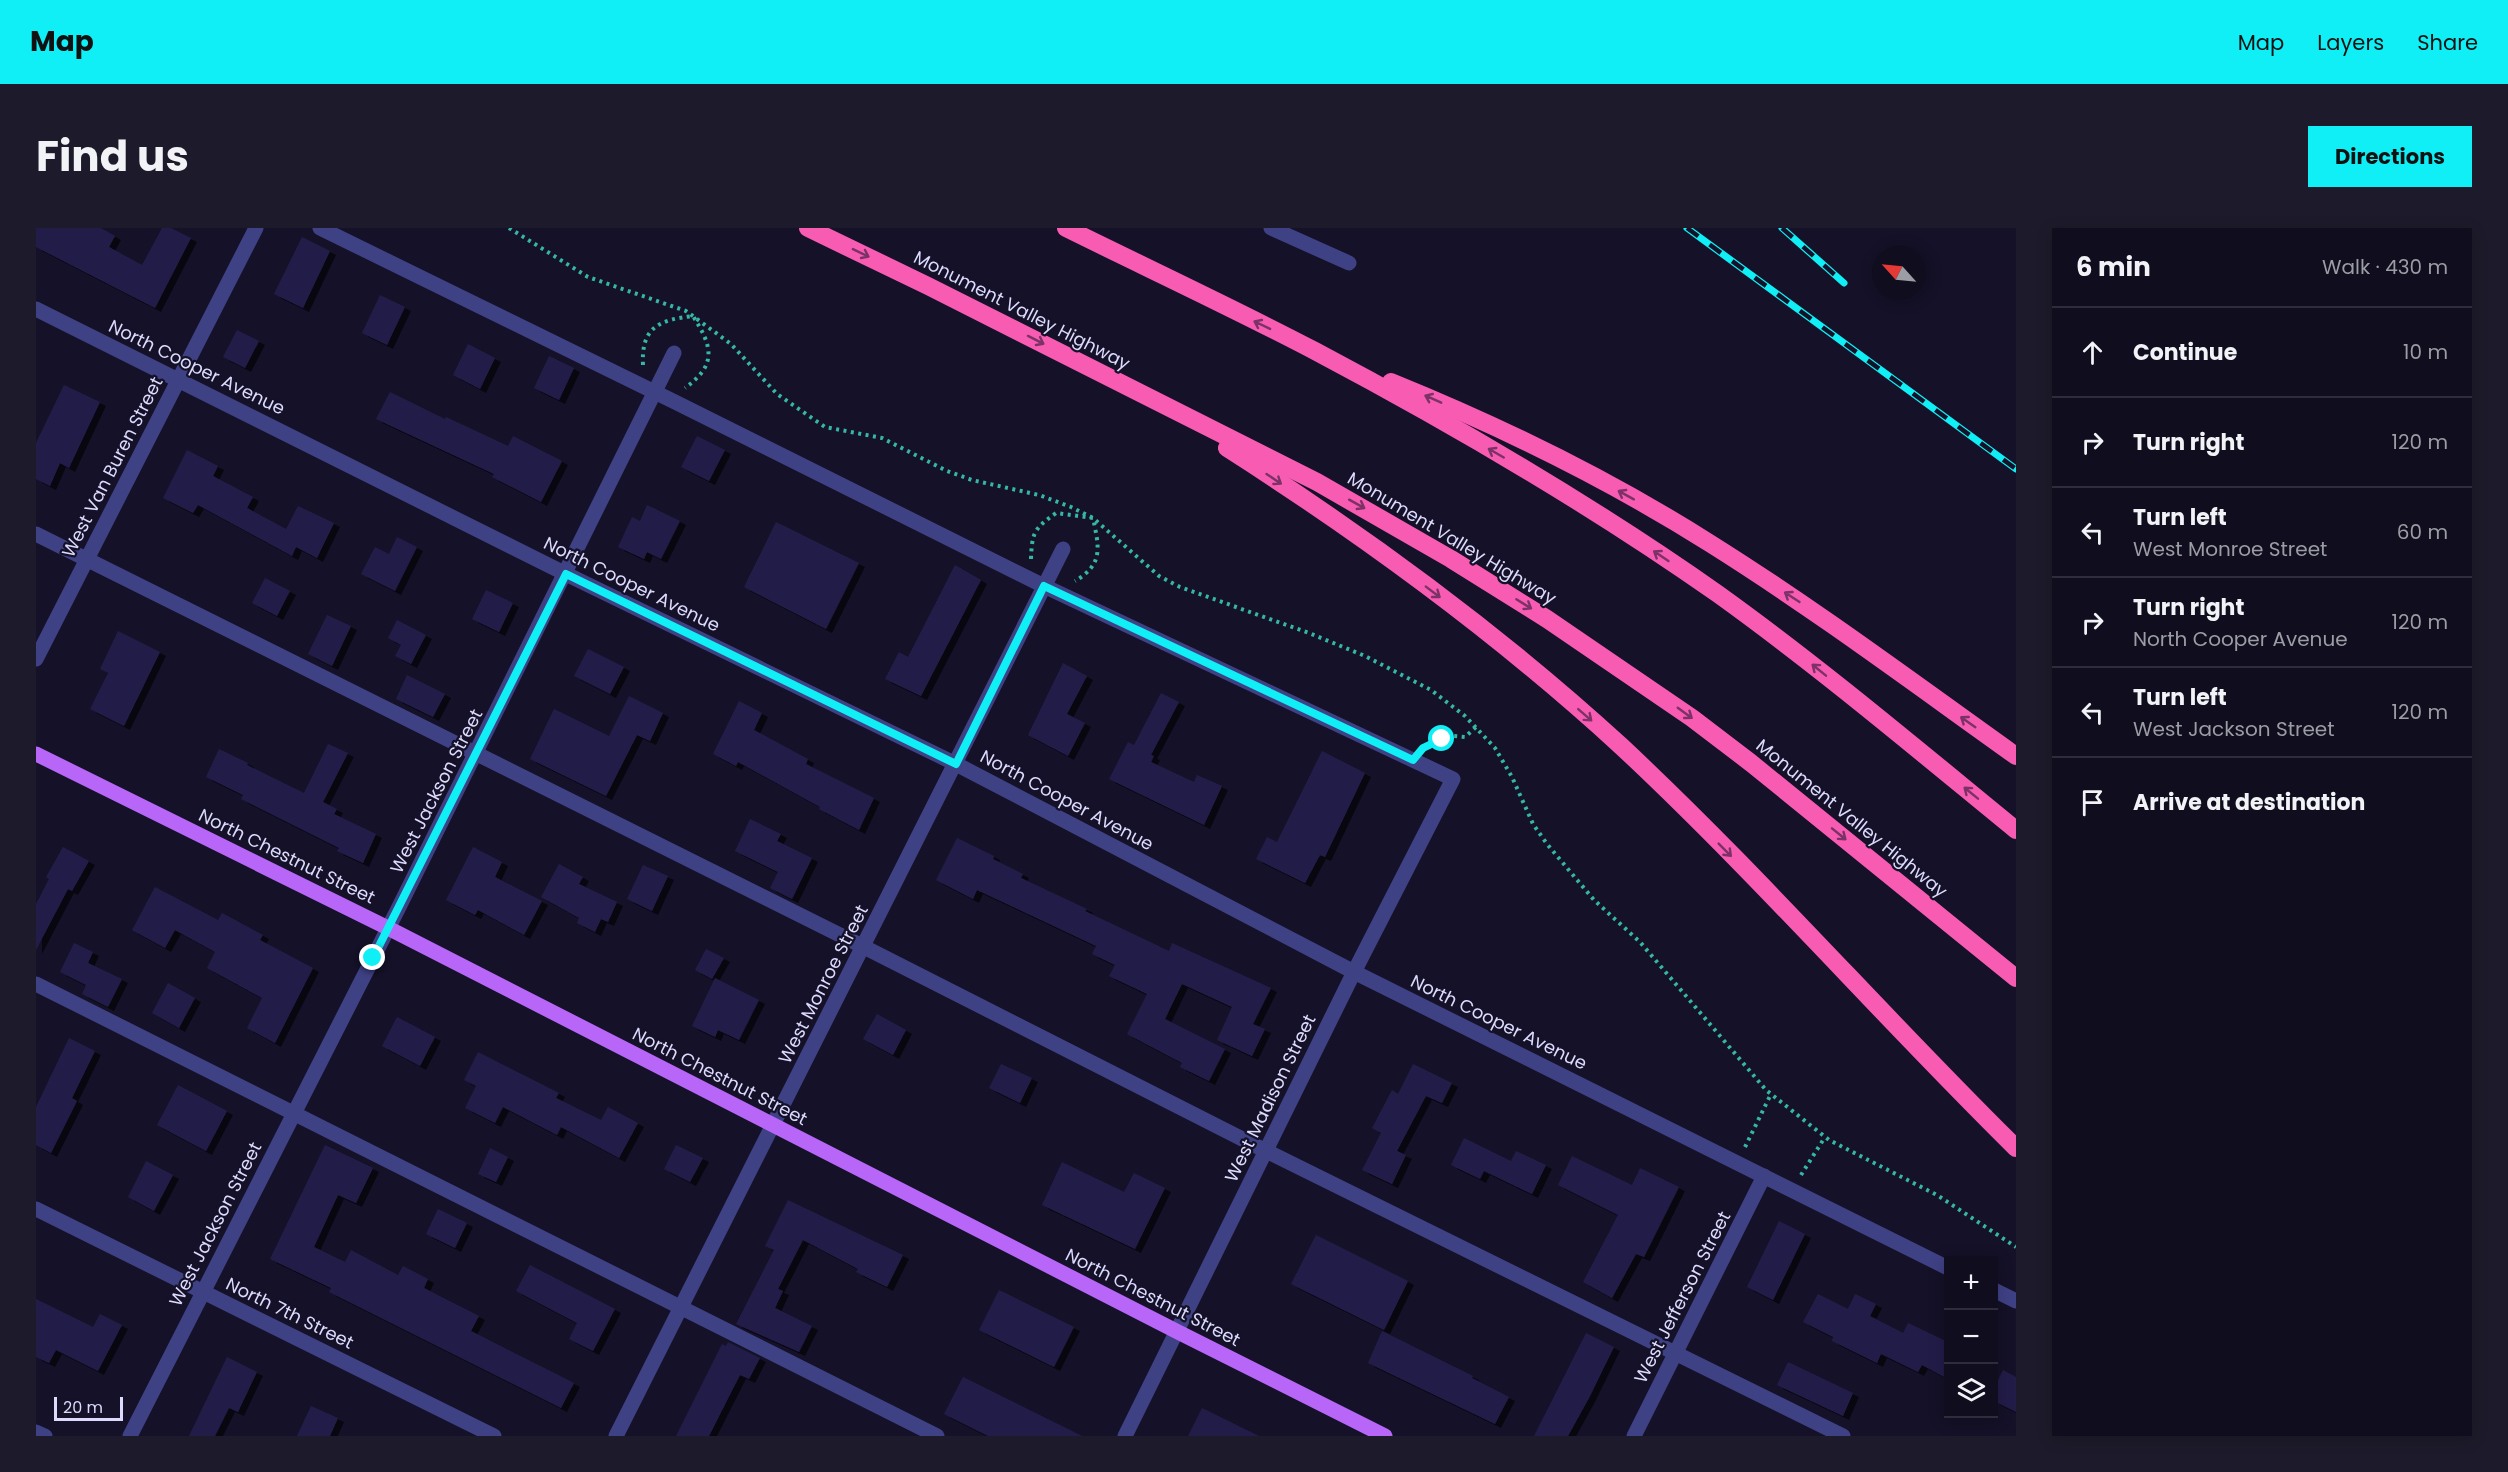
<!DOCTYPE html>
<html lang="en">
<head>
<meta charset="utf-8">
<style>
	:root { --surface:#0f0d1e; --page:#1d1b2b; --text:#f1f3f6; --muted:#9b9ca4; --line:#2f2d3c; --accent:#0feff5 }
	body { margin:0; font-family:Poppins,sans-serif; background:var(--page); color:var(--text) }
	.controls { position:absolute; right:18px; bottom:18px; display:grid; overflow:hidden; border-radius:0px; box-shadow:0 3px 15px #0003 }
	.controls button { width:54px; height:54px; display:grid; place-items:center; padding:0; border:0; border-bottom:2px solid var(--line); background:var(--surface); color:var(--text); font:30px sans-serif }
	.compass { position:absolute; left:1836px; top:18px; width:54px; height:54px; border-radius:50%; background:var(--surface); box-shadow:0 3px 15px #0003; rotate:297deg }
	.scale { position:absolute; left:18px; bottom:15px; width:69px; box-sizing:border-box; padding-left:6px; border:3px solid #dcdafd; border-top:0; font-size:16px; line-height:21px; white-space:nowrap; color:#dcdafd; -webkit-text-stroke:4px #141128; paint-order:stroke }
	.stop { position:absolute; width:18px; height:18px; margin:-14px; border:4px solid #0feff5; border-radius:50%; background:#fff }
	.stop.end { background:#0feff5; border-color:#fff; box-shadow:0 2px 6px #0008 }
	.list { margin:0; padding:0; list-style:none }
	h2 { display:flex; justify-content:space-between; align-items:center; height:78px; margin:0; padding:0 24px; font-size:26px }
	h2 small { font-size:20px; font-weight:400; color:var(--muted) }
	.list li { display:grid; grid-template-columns:39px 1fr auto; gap:18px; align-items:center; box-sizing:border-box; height:90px; padding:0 24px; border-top:2px solid var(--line) }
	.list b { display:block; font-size:22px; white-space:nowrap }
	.list p { margin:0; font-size:20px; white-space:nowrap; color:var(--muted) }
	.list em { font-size:20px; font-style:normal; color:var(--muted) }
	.icon { flex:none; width:33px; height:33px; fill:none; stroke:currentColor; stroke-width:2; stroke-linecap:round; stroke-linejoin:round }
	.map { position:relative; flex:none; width:1980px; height:1208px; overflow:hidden; border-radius:0px }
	header { display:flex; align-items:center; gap:36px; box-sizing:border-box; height:84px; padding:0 30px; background:var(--accent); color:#111 }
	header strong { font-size:28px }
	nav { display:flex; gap:33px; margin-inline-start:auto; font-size:21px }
	.intro { display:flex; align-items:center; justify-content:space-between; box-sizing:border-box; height:144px; padding:0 36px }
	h1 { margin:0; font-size:42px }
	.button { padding:15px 27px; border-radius:0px; background:var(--accent); color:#111; font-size:21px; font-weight:700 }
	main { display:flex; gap:36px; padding:0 36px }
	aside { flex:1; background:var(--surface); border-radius:0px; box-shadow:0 3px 15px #0003 }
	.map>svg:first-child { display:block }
	.building { fill:#241e48; filter:url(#shadow) }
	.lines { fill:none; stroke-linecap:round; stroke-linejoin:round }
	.path { stroke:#36b6a5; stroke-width:4; stroke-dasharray:3 4.5; stroke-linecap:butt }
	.minor { stroke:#3f4185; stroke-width:15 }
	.major { stroke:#b766f8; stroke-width:15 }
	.highway { stroke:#f85bb2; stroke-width:18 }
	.rail-casing { stroke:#0feff5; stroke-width:7 }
	.rail { stroke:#141128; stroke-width:4.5; stroke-dasharray:14; stroke-linecap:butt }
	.oneway { stroke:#7b3266 }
	.route { stroke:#0feff5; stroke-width:8 }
	.labels { text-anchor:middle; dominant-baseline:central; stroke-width:4.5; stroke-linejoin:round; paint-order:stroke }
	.street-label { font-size:18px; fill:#dcdafd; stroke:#141128 }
</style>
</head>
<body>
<header>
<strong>Map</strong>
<nav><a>Map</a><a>Layers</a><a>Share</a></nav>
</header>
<div class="intro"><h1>Find us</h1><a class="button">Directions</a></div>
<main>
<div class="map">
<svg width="1980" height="1208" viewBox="0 0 1980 1208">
	<defs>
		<filter id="shadow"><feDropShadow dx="6" dy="4" stdDeviation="0" flood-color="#0009"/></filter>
	</defs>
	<rect width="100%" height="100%" fill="#141128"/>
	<g class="building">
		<polygon points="0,0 65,0 79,8 73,19 106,37 126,0 135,0 155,10 119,80 0,19"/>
		<polygon points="266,9 294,23 267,80 238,66"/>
		<polygon points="344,67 369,79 351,117 326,105"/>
		<polygon points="201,102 223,113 209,140 187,129"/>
		<polygon points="432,116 459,130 444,161 417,147"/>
		<polygon points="513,128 538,140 523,172 498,160"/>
		<polygon points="28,157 64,174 33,240 24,235 14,258 0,251 0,215"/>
		<polygon points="354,164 409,191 410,189 472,218 477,208 526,233 505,274 456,249 458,246 340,191"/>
		<polygon points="661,208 689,222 673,253 645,239"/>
		<polygon points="151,222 182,238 177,248 217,269 211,280 250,301 262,278 298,295 281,330 260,319 256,328 162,277 157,285 127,270"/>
		<polygon points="611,277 644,293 625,331 611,324 608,331 582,319 596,289 604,293"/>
		<polygon points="740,294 823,335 790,401 708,359"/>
		<polygon points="361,309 381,319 359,363 325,346 339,319 353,326"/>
		<polygon points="919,337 945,352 885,468 849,451 863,424 872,429"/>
		<polygon points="229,350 254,363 241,388 216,375"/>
		<polygon points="450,362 477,375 463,404 436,391"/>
		<polygon points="291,387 315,398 296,438 272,426"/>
		<polygon points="361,392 390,407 375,436 359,428 365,417 352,410"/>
		<polygon points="82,403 124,424 88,498 54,481 72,445 64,441"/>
		<polygon points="552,421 588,439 574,466 538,448"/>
		<polygon points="1027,435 1051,448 1031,486 1049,495 1032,528 992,507"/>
		<polygon points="371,447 409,466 397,489 360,471"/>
		<polygon points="1125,465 1143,474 1115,527 1118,528 1115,534 1158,554 1161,547 1186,558 1168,597 1073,551 1092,514 1098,517"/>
		<polygon points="593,468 627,485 614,513 601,507 570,568 494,531 518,481 573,508"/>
		<polygon points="703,473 726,485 718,502 772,531 770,536 838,570 823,602 783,581 784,579 702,534 700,538 677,526"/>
		<polygon points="292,516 312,525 287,574 301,581 298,586 340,606 327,635 301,623 303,620 205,571 207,567 170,549 183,521 212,535 211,537 268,565"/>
		<polygon points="1286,523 1329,545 1289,629 1284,627 1269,655 1220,631 1231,609 1241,614"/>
		<polygon points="714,591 745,606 741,613 776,630 756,671 734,660 742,644 699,623"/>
		<polygon points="921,610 958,628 957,631 987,646 985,650 1051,681 1049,683 1133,723 1136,715 1235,760 1217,796 1229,801 1216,828 1181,812 1196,779 1146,756 1129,791 1189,821 1173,853 1144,839 1146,835 1091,806 1111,766 1073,748 1079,737 1056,726 1060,718 941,662 937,671 900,652"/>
		<polygon points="27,619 53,633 36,663 32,661 0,722 0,676 13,651 10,649"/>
		<polygon points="437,619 466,634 459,649 506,673 488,707 442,682 439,687 410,672"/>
		<polygon points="523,636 547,649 543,656 581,674 572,694 565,691 559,704 541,695 543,690 505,669"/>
		<polygon points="607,637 632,648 616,683 591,671"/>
		<polygon points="119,659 182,692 186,685 227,707 224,712 277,740 239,815 211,800 226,770 171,740 179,724 139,702 129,720 96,702"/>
		<polygon points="38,715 57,724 52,735 86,751 72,779 46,766 50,757 24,744"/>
		<polygon points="670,721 688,730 676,751 659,742"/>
		<polygon points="679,750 723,772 703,812 682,802 679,809 656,798"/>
		<polygon points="132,755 159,770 143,800 116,785"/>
		<polygon points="841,786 870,802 857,827 827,811"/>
		<polygon points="361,789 399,809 384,838 346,818"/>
		<polygon points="33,810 59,823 36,870 41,873 15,925 0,917 0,879"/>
		<polygon points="442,824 523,865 520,870 565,892 572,879 602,895 583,930 525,899 521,907 467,879 459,895 429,880 440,858 428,852"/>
		<polygon points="965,836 996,850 984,875 953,860"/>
		<polygon points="1377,836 1416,855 1406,875 1390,868 1361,923 1370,927 1356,956 1326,942 1345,905 1336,900 1356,862 1362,866"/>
		<polygon points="142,857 191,883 170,923 121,897"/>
		<polygon points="1428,910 1475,933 1480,923 1510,937 1496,966 1448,943 1444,951 1415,937"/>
		<polygon points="289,917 337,940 320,975 302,967 278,1019 309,1034 315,1022 362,1047 367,1038 392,1051 388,1060 443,1088 435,1103 538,1155 525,1180 293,1064 295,1060 234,1031"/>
		<polygon points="640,917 667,930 654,954 628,941"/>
		<polygon points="454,920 472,929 460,954 442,946"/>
		<polygon points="1536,928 1596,957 1604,940 1643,959 1608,1029 1600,1026 1576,1070 1547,1054 1582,987 1522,957"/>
		<polygon points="110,933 137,947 118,983 92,969"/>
		<polygon points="1026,934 1088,964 1098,945 1129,960 1099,1021 1006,977"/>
		<polygon points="752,972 867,1027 851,1059 820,1044 822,1041 767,1012 742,1061 747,1063 739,1080 776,1098 763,1124 700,1096 738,1022 729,1018"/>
		<polygon points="402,981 431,995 419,1020 390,1006"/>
		<polygon points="1743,993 1769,1006 1737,1072 1711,1059"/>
		<polygon points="1280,1007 1372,1053 1348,1102 1255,1056"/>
		<polygon points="494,1037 579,1081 557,1123 533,1111 541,1095 480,1063"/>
		<polygon points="963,1062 1038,1099 1018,1139 943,1102"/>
		<polygon points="1782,1066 1812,1081 1819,1066 1840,1076 1834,1088 1867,1105 1872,1095 1912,1114 1912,1151 1886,1137 1882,1144 1845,1126 1841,1135 1796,1113 1797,1109 1767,1094"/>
		<polygon points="0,1071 57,1099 64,1086 86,1097 62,1143 20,1122 13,1135 0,1129"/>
		<polygon points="1346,1103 1437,1148 1436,1150 1473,1169 1459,1196 1332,1135"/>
		<polygon points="1550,1105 1578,1119 1553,1170 1532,1208 1498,1208"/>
		<polygon points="692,1114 724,1130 713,1151 704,1147 673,1208 640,1208 686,1116 690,1118"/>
		<polygon points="191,1129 221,1144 202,1184 193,1180 179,1208 153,1208"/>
		<polygon points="1752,1134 1817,1165 1807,1188 1741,1157"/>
		<polygon points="1967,1142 1980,1149 1980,1184 1958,1173 1958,1160"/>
		<polygon points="927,1149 1046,1208 952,1208 908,1186"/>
		<polygon points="275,1178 302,1190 294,1208 261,1208"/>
		<polygon points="1166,1180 1223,1208 1152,1208"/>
	</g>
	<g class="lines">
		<g class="path">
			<polyline points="473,0 552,49 650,83 695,116 741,166 789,199 846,210 911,243 936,252 1003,267 1035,279 1057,290 1123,348 1144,359 1273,405 1329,428 1395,462 1429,488 1459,520 1476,549 1497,596 1511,616 1558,672 1604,714 1730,862 1793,912 1901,967 1980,1019"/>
			<path d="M607 137C605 99 623 92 657 88 676 118 682 136 649 160"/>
			<path d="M995 331C996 304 998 301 1020 285L1057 290C1063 319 1068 336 1039 353"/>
			<polyline points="1390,518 1417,508 1429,509 1440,499"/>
			<polyline points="1709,919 1735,866"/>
			<polyline points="1765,947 1789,909"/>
		</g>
		<g class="minor">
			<polyline points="284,0 639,174 1008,358 1417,551 1318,744 1089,1208"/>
			<polyline points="1235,0 1313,35"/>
			<polyline points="0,81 530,346 920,536 1318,744 1912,1040"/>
			<polyline points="0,306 828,719 1230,923 1807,1208"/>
			<polyline points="0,431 220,0"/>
			<polyline points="0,756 901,1208"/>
			<polyline points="0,981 458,1208"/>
			<polyline points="1958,1062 1980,1073"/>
			<polyline points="0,1204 9,1208"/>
			<polyline points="94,1208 363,679 638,125"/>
			<polyline points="580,1208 1027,321"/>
			<polyline points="1598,1208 1728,948"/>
		</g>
		<polyline class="major" points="0,526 352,700 1142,1104 1349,1208"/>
		<g class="highway">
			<polyline points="772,0 892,58 1281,254 1415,331 1511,391 1656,490 1715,535 1980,750"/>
			<path d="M1030 0C1113 41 1197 80 1279 123 1417 196 1554 276 1682 366 1785 440 1882 522 1980 602"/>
			<path d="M1355 154C1466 199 1574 252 1675 316 1780 382 1879 456 1980 528"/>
			<path d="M1191 220C1329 308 1464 407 1585 518 1722 646 1846 788 1980 920"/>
		</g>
		<g class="rail-casing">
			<g id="rail">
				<polyline points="1651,0 1980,241"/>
				<polyline points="1746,0 1808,55"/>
			</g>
		</g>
		<use href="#rail" class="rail"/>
	</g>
	<defs><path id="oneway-shaft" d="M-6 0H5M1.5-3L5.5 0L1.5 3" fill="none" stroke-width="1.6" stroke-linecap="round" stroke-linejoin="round" transform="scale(1.5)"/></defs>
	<g class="oneway">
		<use href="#oneway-shaft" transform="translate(825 25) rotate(26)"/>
		<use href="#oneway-shaft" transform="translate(1226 97) rotate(-154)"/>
		<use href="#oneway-shaft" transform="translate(1000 112) rotate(27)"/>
		<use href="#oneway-shaft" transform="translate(1397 171) rotate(-156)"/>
		<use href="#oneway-shaft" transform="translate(1460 225) rotate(-150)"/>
		<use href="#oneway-shaft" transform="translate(1238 251) rotate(34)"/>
		<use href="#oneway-shaft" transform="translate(1590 267) rotate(-151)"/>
		<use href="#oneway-shaft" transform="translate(1321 276) rotate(29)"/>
		<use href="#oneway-shaft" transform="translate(1625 328) rotate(-146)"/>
		<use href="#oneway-shaft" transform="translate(1397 364) rotate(37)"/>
		<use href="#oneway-shaft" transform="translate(1756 369) rotate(-147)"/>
		<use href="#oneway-shaft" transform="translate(1488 376) rotate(32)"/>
		<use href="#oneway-shaft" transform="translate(1783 442) rotate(-141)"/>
		<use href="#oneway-shaft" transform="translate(1649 485) rotate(36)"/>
		<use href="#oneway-shaft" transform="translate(1549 487) rotate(41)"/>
		<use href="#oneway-shaft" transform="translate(1932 494) rotate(-145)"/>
		<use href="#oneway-shaft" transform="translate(1935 565) rotate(-141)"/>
		<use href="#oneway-shaft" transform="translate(1803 606) rotate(39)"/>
		<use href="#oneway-shaft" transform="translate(1689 622) rotate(45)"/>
	</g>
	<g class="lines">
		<polyline class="route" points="337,730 530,346 920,536 1008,358 1377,532 1387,520 1406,511"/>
	</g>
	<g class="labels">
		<g class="street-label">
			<text transform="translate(986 82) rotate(27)">Monument Valley Highway</text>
			<text transform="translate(161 139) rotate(26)">North Cooper Avenue</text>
			<text transform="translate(76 239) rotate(-63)">West Van Buren Street</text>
			<text transform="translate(1416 310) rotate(31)">Monument Valley Highway</text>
			<text transform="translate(596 356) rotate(26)">North Cooper Avenue</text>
			<text transform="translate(400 563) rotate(-63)">West Jackson Street</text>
			<text transform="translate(1031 572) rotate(28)">North Cooper Avenue</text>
			<text transform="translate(1816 590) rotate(39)">Monument Valley Highway</text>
			<text transform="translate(251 628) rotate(26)">North Chestnut Street</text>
			<text transform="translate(787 756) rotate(-63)">West Monroe Street</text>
			<text transform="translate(1463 794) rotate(26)">North Cooper Avenue</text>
			<text transform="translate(684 848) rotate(27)">North Chestnut Street</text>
			<text transform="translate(1234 870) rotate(-64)">West Madison Street</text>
			<text transform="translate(179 996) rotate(-63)">West Jackson Street</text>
			<text transform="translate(1117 1069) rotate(27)">North Chestnut Street</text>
			<text transform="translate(1646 1069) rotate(-63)">West Jefferson Street</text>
			<text transform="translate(254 1085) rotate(26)">North 7th Street</text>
		</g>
	</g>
</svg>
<div class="controls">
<button>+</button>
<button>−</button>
<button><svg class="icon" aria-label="layers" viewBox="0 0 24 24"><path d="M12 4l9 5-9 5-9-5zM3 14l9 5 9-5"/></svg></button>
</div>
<svg class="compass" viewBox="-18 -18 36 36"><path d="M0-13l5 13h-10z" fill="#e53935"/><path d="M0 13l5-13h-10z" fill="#9b9ca4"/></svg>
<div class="scale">20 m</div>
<div class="stop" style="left:1406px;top:511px"></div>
<div class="stop end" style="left:337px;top:730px"></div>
</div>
<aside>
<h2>6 min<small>Walk · 430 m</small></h2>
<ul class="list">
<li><svg class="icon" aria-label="ahead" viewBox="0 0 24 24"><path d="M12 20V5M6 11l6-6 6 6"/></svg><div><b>Continue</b></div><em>10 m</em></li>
<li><svg class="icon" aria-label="right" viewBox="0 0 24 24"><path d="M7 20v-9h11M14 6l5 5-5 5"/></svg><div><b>Turn right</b></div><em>120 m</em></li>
<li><svg class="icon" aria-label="left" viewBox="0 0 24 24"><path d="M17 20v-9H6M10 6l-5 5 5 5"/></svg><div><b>Turn left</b><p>West Monroe Street</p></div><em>60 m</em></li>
<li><svg class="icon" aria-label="right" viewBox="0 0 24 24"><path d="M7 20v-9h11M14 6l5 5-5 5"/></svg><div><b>Turn right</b><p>North Cooper Avenue</p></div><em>120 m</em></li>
<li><svg class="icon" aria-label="left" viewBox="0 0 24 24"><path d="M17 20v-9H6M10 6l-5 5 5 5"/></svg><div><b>Turn left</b><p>West Jackson Street</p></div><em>120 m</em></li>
<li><svg class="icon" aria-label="arrive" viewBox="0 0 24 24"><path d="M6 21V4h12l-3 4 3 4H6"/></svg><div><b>Arrive at destination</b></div></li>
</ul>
</aside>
</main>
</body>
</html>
